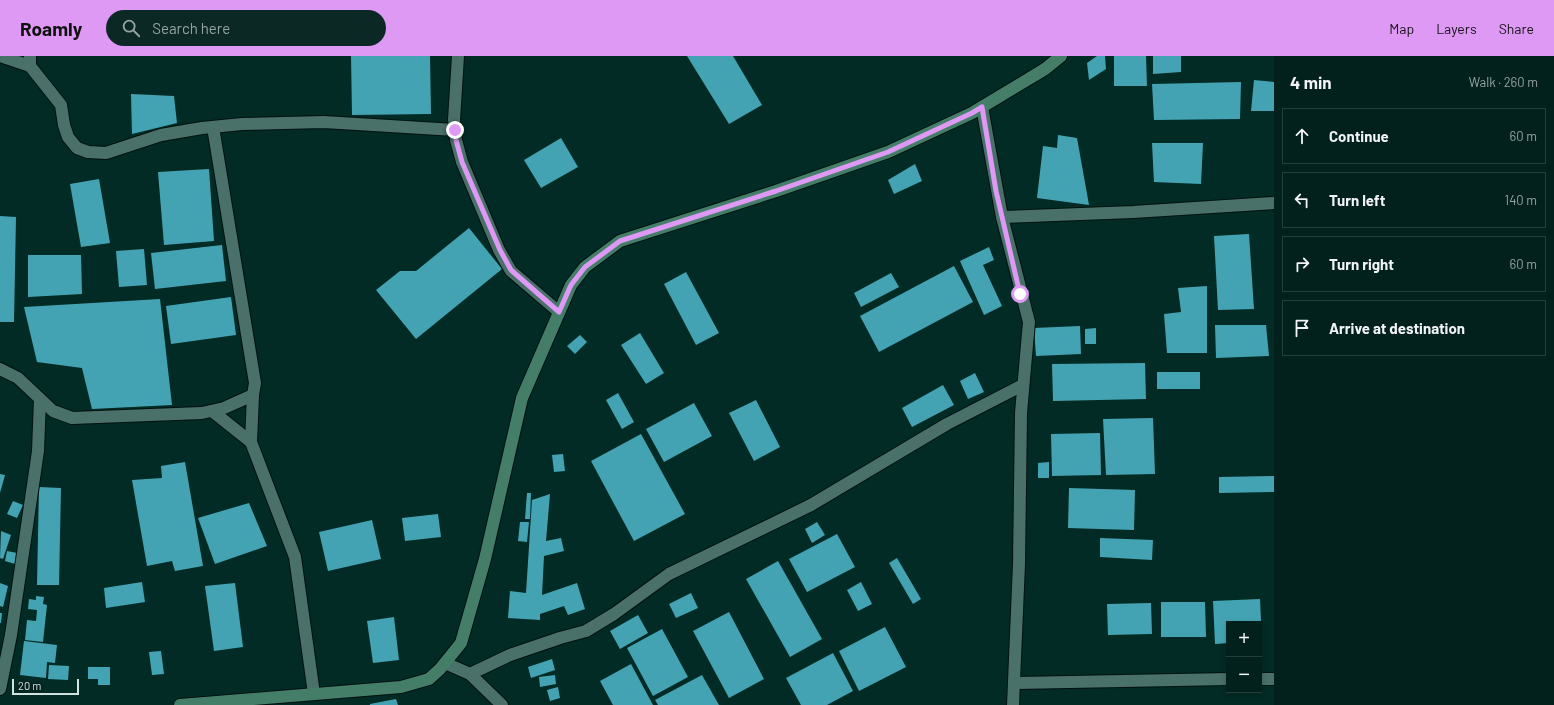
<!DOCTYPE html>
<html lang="en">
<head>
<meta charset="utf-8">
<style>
	:root { --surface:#02201c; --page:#0c2825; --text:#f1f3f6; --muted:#96a3a3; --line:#233e3b; --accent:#dd99f3 }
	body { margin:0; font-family:Barlow,sans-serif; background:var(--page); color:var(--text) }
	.controls { position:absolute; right:12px; bottom:12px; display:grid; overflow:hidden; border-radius:0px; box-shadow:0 2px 6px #0003 }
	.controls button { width:36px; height:36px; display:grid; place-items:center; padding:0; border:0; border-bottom:1px solid var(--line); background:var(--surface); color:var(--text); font:20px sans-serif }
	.scale { position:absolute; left:12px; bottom:10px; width:67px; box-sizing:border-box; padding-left:4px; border:2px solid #cfe4e0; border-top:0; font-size:11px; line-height:14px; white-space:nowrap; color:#cfe4e0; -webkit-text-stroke:3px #03201c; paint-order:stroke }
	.stop { position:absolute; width:12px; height:12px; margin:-9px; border:3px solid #dd99f3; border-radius:50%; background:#fff }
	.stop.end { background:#dd99f3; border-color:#fff; box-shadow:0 1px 4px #0008 }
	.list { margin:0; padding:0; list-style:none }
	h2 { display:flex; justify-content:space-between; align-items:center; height:52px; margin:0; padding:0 16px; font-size:17px }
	h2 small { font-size:13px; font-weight:400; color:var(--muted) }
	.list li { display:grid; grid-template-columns:26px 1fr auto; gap:12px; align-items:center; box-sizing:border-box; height:56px; margin:0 8px 8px; padding:0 8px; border:1px solid var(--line); border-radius:0px }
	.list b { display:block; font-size:15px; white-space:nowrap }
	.list em { font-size:13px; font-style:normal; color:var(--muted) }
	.icon { flex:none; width:22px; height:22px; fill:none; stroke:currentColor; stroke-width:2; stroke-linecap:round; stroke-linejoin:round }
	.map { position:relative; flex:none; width:1274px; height:649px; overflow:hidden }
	header { display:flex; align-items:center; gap:24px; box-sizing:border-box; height:56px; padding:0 20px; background:var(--accent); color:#111 }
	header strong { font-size:19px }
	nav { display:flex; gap:22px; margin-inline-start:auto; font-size:14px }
	.search { width:280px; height:36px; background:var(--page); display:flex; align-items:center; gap:10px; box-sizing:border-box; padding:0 14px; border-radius:22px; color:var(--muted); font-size:15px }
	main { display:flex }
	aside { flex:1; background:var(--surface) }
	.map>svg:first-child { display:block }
	.building { fill:#44a3b2 }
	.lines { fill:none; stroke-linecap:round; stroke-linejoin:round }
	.street-casing { stroke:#00120f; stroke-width:14 }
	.secondary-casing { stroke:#00120f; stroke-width:14 }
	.street { stroke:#497069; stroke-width:12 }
	.secondary { stroke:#447e69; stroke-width:12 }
	.route { stroke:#dd99f3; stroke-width:5 }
</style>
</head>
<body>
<header>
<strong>Roamly</strong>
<div class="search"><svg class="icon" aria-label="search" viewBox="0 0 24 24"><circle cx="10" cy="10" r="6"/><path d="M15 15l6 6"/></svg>Search here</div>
<nav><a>Map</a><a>Layers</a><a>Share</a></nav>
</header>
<main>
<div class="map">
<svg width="1274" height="649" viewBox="0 0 1274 649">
	<rect width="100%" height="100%" fill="#032b26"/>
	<g class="building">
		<polygon points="351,0 430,0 431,58 352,59"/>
		<polygon points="687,0 733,0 762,49 729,68"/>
		<polygon points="1097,0 1105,0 1106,13 1089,24 1087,7"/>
		<polygon points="1114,0 1146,0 1147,30 1114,30"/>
		<polygon points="1153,0 1181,0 1181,16 1153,18"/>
		<polygon points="1254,24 1274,26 1274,55 1251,55"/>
		<polygon points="1241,26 1240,63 1154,64 1152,28"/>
		<polygon points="131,38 174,40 177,67 132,78"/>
		<polygon points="1058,79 1077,82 1089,149 1037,142 1043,90 1057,92"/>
		<polygon points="561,82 578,111 541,132 524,104"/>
		<polygon points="1152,87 1203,87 1201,128 1154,126"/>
		<polygon points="915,108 922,125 894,138 888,124"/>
		<polygon points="209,113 214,185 164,189 158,116"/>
		<polygon points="99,123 110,187 81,191 70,128"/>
		<polygon points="0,160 16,161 14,266 0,266"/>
		<polygon points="469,172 502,213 416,283 376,234 400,215 416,215"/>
		<polygon points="1249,178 1254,253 1218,254 1214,180"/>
		<polygon points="222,189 226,225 155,233 151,197"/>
		<polygon points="989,191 994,204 983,209 1002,250 984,259 960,205"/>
		<polygon points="144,193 147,229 119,231 116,195"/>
		<polygon points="28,199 81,199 82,238 28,241"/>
		<polygon points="954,210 973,246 879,296 860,260"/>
		<polygon points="686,216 719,277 696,289 664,228"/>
		<polygon points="891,217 899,231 861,251 854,237"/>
		<polygon points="1207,230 1207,297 1167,297 1164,258 1181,256 1178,232"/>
		<polygon points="231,241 236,279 171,288 166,250"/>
		<polygon points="160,243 172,349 92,353 82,312 37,306 24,251"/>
		<polygon points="1215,269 1266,269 1269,300 1216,302"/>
		<polygon points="1080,270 1081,298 1036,300 1034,272"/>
		<polygon points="1096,272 1096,288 1085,288 1085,273"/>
		<polygon points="640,277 664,317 646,328 621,289"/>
		<polygon points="580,279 587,286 575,298 567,290"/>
		<polygon points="1145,307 1146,343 1053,345 1052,308"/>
		<rect x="1157" y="316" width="43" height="17"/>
		<polygon points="975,317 984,336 968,343 960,325"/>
		<polygon points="943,329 954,349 912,371 902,352"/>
		<polygon points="618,337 634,366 622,373 606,344"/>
		<polygon points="756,344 780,391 754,405 729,357"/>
		<polygon points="694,347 712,380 664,406 646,373"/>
		<polygon points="1153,362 1155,418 1106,419 1103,363"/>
		<polygon points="1100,377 1101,419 1052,420 1051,378"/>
		<polygon points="641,378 685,458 634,485 591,405"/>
		<polygon points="563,398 565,415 554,416 552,399"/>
		<polygon points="185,406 203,510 175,515 172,505 147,510 132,424 162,422 161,410"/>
		<polygon points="1049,406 1049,422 1038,422 1038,407"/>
		<polygon points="0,418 5,419 0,437"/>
		<polygon points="1274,420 1274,436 1219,437 1219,421"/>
		<polygon points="39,431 61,432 59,529 37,529"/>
		<polygon points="1069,432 1135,434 1134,474 1068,472"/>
		<polygon points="527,437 531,437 530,463 525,463"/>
		<polygon points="550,438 546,485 561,482 564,495 544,500 542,539 577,527 585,553 568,559 564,550 540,558 540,564 508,562 510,535 526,537 532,444"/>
		<polygon points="13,445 23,449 17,462 7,458"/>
		<polygon points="249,447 267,490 215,508 198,462"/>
		<polygon points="438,458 441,481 405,485 402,462"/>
		<polygon points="372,464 381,503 328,515 319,476"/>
		<polygon points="520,466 529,466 527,486 518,485"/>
		<polygon points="817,466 825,479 812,487 805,473"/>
		<polygon points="1,475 11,479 3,503 0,502"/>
		<polygon points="837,478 855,511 807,536 789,503"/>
		<polygon points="1100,482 1153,484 1152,504 1100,501"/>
		<polygon points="7,495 17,497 15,508 5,505"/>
		<polygon points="897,502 921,543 913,548 889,507"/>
		<polygon points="778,505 822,583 790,601 746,523"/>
		<polygon points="142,526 145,546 106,552 104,532"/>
		<polygon points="861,526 872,548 858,555 847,534"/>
		<polygon points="0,527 8,530 3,551 0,550"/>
		<polygon points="235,527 243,591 214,595 205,530"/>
		<polygon points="691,537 698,552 676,562 669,548"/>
		<polygon points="36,540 44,541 43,548 47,549 43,586 25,584 27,564 36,565 37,554 28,553 29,543 36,544"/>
		<polygon points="1260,543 1262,586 1259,586 1259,568 1229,568 1229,587 1215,588 1213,545"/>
		<polygon points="1161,546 1205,546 1206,581 1161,581"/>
		<polygon points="1151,547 1152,578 1108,579 1107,548"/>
		<polygon points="729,556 764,623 729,642 693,575"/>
		<polygon points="0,557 2,557 1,567 0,567"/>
		<polygon points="638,559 648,577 620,593 610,575"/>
		<polygon points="394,561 399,604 373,607 367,565"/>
		<polygon points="885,571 906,611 859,635 839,595"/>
		<polygon points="662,573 688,621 653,640 627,592"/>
		<polygon points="24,585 57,589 55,607 47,606 46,622 20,619"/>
		<polygon points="161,595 164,618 152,619 149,596"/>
		<polygon points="833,597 853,635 827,649 801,649 786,622"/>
		<polygon points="552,603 555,614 531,622 528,611"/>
		<polygon points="631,608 653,649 613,649 600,625"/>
		<polygon points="49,609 69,610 68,624 48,623"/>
		<polygon points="88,611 110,611 110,629 98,629 98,623 88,623"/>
		<polygon points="555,619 556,628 540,631 539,621"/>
		<polygon points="702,619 719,649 658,649 655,644"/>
		<polygon points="558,631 560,642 550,645 547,634"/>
		<polygon points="396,643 398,649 370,649 370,648"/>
	</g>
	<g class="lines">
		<g class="street-casing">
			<g id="street">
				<polyline points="0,0 30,10"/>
				<polyline points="30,0 30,10 61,49 64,69 68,81 77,92 88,96 106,97 161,79 202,72 242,68 324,66 455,74"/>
				<polyline points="458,0 454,64 456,84 462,106 499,194 511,215 559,256"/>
				<polyline points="982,51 1002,161 1029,266 1021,357 1019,508 1013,649"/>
				<polyline points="1002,161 1133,156 1274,147"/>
				<polyline points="0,313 18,322 53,355 72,362 202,357 224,352 253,339 255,327 213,71"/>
				<polyline points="253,339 251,386 295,501 314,638"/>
				<polyline points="212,355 251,386"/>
				<polyline points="445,607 470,618 502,649"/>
				<polyline points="470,618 510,599 560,582 586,575 614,558 669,518 811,449 947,368 1023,329"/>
				<polyline points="1259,623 1274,623"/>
				<polyline points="1014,627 1229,623"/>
				<polyline points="0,633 11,579 38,395 40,343"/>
			</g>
		</g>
		<g class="secondary-casing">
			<polyline id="secondary" points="180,649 401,631 429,623 440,613 461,587 485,503 522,342 571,229 585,211 620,185 776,135 888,96 972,57 1045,13 1061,0"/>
		</g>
		<use href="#street" class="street"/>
		<use href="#secondary" class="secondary"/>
	</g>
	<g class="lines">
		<polyline class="route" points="455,74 456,84 462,106 500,194 511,214 559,256 571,229 585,211 620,185 776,135 888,96 972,57 982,51 996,135 1020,238"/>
	</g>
</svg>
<div class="controls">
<button>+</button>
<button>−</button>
</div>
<div class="scale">20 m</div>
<div class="stop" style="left:1020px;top:238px"></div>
<div class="stop end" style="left:455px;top:74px"></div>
</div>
<aside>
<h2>4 min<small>Walk · 260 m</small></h2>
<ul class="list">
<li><svg class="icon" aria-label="ahead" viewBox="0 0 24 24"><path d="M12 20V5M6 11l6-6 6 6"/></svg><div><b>Continue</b></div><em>60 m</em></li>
<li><svg class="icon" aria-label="left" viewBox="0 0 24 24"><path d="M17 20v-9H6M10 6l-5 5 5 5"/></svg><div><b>Turn left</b></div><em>140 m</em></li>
<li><svg class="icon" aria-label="right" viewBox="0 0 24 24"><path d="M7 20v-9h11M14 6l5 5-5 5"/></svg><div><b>Turn right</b></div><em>60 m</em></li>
<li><svg class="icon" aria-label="arrive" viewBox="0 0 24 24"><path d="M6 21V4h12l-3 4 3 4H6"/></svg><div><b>Arrive at destination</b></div></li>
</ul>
</aside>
</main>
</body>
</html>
